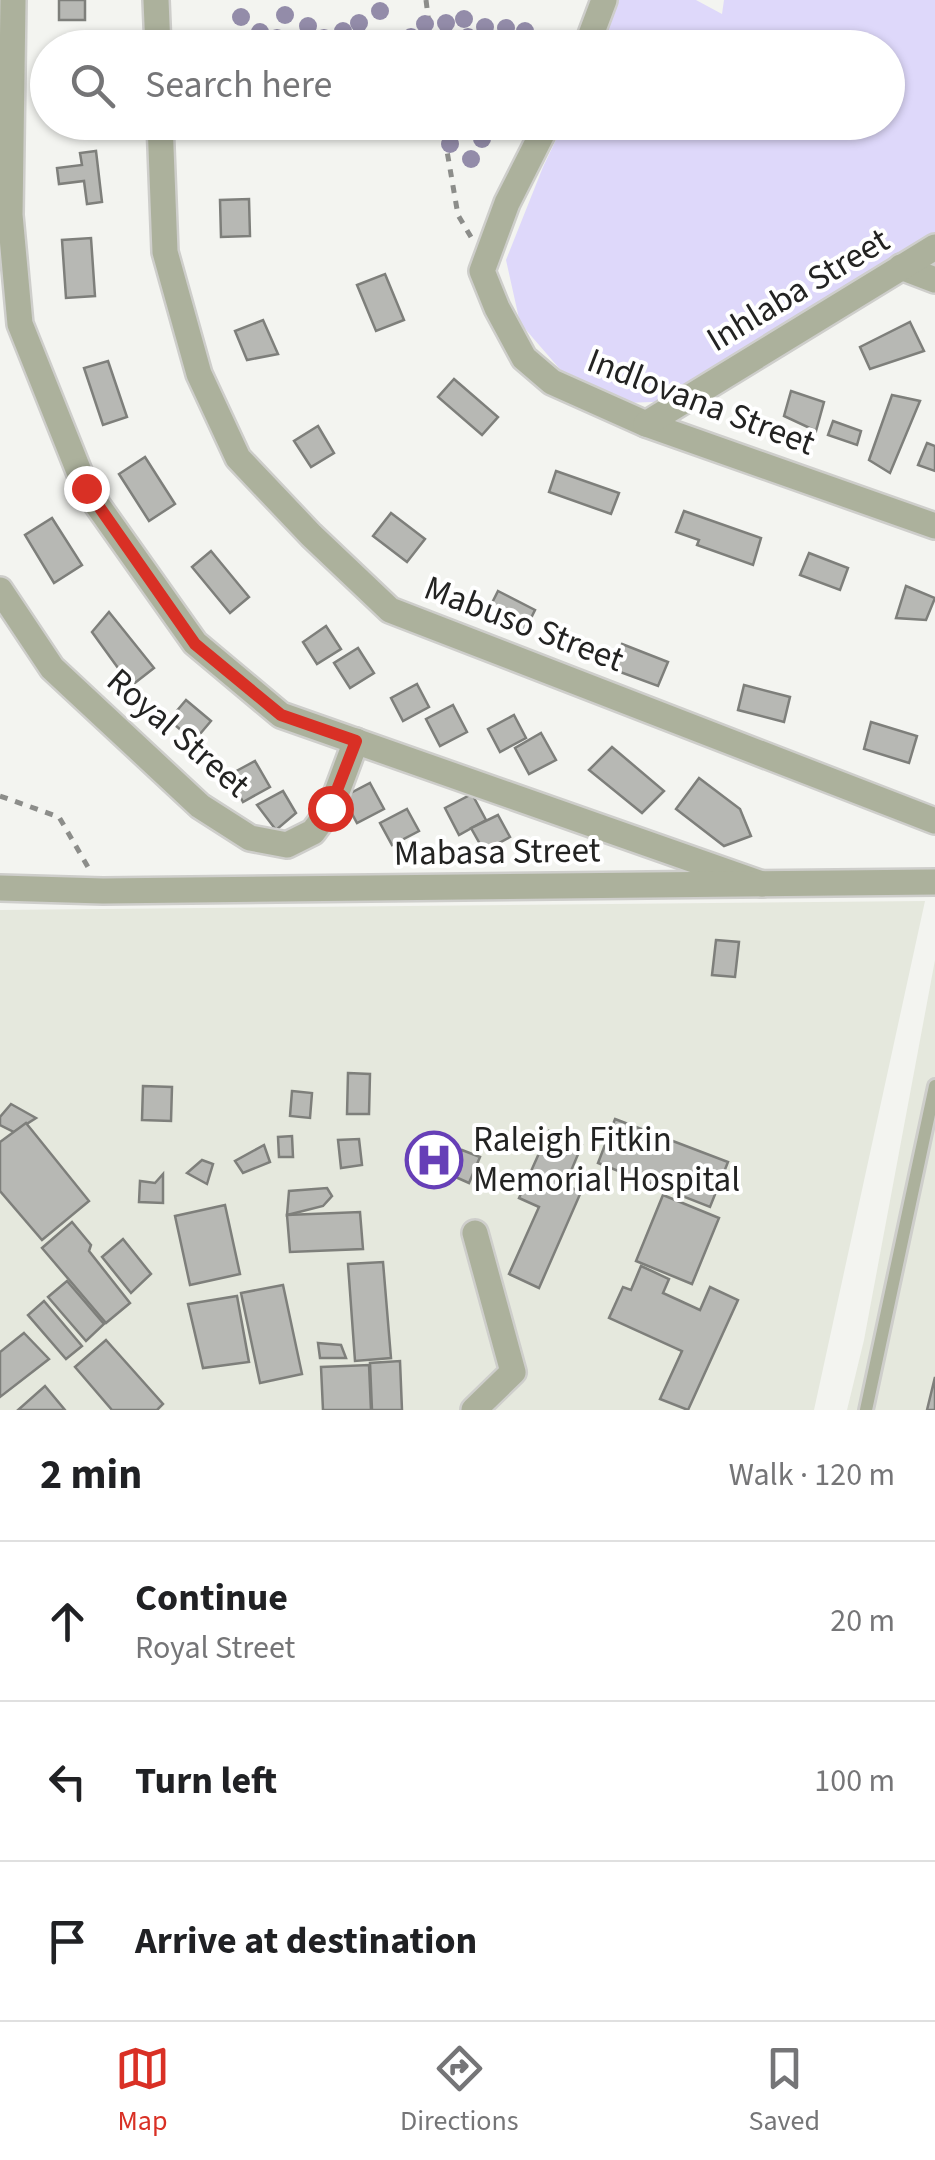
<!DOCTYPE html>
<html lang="en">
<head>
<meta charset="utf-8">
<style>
	:root { --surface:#fff; --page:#f6f6f6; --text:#202124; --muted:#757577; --line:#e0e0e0; --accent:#d93025 }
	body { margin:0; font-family:"Source Sans 3",sans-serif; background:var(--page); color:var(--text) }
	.stop { position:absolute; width:30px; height:30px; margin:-22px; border:8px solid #d93025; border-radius:50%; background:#fff }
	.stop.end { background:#d93025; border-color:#fff; box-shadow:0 2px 10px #0008 }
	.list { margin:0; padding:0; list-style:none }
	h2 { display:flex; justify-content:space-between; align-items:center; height:130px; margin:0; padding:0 40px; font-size:42px }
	h2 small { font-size:32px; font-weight:400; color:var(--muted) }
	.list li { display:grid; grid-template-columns:65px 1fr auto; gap:30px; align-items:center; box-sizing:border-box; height:160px; padding:0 40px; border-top:2px solid var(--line) }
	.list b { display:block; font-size:38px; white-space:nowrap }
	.list p { margin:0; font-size:32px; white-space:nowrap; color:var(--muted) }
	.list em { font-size:32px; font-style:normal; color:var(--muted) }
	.icon { flex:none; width:55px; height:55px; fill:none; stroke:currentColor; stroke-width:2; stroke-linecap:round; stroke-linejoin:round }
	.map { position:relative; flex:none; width:935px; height:1410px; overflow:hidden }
	.search { position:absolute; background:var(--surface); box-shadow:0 2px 8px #0004; left:30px; right:30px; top:30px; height:110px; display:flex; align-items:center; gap:25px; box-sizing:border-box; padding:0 35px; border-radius:55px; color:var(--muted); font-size:38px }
	.sheet { height:610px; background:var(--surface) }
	nav { display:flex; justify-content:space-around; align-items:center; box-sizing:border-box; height:140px; border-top:2px solid var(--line); background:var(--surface); font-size:28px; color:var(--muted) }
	nav a { display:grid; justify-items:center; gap:5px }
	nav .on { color:var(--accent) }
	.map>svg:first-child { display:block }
	.built { fill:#e5e8dd }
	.green { fill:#ded8fa }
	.building { fill:#b7b8b4; stroke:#7e7f7b; stroke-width:2.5 }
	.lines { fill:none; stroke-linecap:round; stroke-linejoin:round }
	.lane-casing { stroke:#cececb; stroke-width:18 }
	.street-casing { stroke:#cececb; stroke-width:30 }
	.path { stroke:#8c8d8a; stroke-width:5; stroke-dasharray:8 8; stroke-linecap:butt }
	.lane { stroke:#acb19c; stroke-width:12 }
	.street { stroke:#acb19c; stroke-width:25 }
	.tree { fill:#938ca9 }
	.route { stroke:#d93025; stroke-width:12 }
	.labels { text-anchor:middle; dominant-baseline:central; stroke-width:8; stroke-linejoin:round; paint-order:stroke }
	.street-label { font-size:35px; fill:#232322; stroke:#fff }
	.poi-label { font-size:35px; fill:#232322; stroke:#fff; text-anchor:start }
</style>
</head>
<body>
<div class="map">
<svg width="935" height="1410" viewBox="0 0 935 1410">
	<rect width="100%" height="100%" fill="#f3f4f0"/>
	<g class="built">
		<polygon points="925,901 814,1410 0,1410 0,910"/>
		<polygon points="935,960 935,1410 847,1410 864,1340"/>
	</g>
	<polygon class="green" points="619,0 696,0 722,14 724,0 935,0 935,236 680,401 624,403 565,375 520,323 506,260 543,167 564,123 888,122 888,48 599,47"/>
	<g class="building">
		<rect x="59" y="0" width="26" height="20"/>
		<polygon points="200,35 228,36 228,48 200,48"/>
		<polygon points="96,151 102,202 87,204 84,181 59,184 57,168 82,165 80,153"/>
		<polygon points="249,199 250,236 221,237 220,200"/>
		<polygon points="91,238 95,296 66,298 62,240"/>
		<polygon points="385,274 404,320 376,331 357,285"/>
		<polygon points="263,320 278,354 247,360 235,331"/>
		<polygon points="910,322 924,351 870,369 860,347"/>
		<polygon points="108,361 127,417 103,425 84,368"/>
		<polygon points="454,379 498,417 482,435 438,397"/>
		<polygon points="791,391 824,402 816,431 784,416"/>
		<polygon points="892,395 920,401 890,473 869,460"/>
		<polygon points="833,421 861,431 857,445 828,435"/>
		<polygon points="318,426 334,453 311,467 294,441"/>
		<polygon points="927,443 935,446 935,471 918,465"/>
		<polygon points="145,457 175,504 149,521 119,474"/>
		<polygon points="556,471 619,493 611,514 549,492"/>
		<polygon points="684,511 761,538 753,565 697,545 699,540 676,532"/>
		<polygon points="391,513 425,539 407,562 373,536"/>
		<polygon points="52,518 82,565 54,583 25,535"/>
		<polygon points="211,551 249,597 230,613 192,567"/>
		<polygon points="809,553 848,568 840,590 800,575"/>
		<polygon points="906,586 935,598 926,620 896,618"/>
		<polygon points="498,591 535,610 524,632 487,613"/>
		<polygon points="109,612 154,668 131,686 92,632"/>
		<polygon points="326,626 341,649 317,664 303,642"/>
		<polygon points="622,644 668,662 658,686 612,669"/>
		<polygon points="358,648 374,673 350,688 334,663"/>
		<polygon points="417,684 429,707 403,721 391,698"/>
		<polygon points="744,685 790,697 784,722 738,710"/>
		<polygon points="186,700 211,721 194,741 169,720"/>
		<polygon points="453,705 467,732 440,746 426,719"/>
		<polygon points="514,715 526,738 500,752 488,729"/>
		<polygon points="871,722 917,736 909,763 864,749"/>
		<polygon points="541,733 556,760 529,774 515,748"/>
		<polygon points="612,747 664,791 642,813 589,770"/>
		<polygon points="255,761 270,787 243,802 229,775"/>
		<polygon points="699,778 740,809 751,836 724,846 676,809"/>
		<polygon points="370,783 384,809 357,823 343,797"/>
		<polygon points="283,791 296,813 276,830 257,805"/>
		<polygon points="472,794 486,820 459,835 445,808"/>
		<polygon points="407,809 419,831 392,845 380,823"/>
		<polygon points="498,815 510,837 484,851 471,828"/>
		<polygon points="716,940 739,942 735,977 712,975"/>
		<polygon points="348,1073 370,1074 369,1114 347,1114"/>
		<polygon points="143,1086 172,1087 171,1121 142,1120"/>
		<polygon points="292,1091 312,1093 310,1118 290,1116"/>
		<polygon points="11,1104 36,1118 14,1132 0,1125 0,1117"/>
		<polygon points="615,1119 728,1162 710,1207 598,1163"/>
		<polygon points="26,1123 89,1201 42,1240 0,1191 0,1142"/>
		<polygon points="549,1131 582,1145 565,1185 581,1192 539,1288 509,1274 539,1207 519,1198"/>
		<polygon points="292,1136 293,1157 279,1157 278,1137"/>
		<polygon points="359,1139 362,1165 341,1168 338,1140"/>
		<polygon points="264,1145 270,1162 243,1173 235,1161"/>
		<polygon points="462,1150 480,1157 469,1183 451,1175"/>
		<polygon points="202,1160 213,1164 207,1184 187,1173"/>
		<polygon points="163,1174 163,1203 139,1202 140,1181 155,1183"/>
		<polygon points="327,1188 332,1196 323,1206 287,1215 289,1191"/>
		<polygon points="663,1195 719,1218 692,1284 636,1261"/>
		<polygon points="225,1205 240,1274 190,1285 175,1216"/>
		<polygon points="360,1212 363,1249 290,1252 287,1215"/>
		<polygon points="72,1222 91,1245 89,1251 130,1303 106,1323 42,1248"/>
		<polygon points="123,1239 151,1274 131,1293 102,1257"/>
		<polygon points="383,1262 391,1358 355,1361 348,1264"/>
		<polygon points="641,1266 669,1279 663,1293 700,1310 710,1287 738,1300 688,1410 660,1399 682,1351 609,1318 623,1287 631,1290"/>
		<polygon points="67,1281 104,1324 86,1341 48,1297"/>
		<polygon points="283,1285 302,1374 260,1383 241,1293"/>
		<polygon points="237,1296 249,1362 203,1368 188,1304"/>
		<polygon points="44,1301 82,1346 66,1359 28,1315"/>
		<polygon points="24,1333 49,1359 0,1397 0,1352"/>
		<polygon points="106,1340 163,1404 157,1410 112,1410 75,1367"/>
		<polygon points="318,1343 341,1345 346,1358 320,1358"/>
		<polygon points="400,1361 402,1410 372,1410 370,1363"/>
		<polygon points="369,1365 371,1410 323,1410 321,1367"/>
		<polygon points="935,1377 935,1410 927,1410"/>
		<polygon points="45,1386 65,1410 18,1410"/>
	</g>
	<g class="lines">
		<g class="lane-casing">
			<polyline id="lane" points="866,1410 935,1086"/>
		</g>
		<g class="street-casing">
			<g id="street">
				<polyline points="13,0 10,215 20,324 86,489 195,643 281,715 762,884"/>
				<polyline points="156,0 158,48"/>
				<polyline points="586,48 604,0"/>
				<polyline points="160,122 165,252 199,374 238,458 311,535 390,610 935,821"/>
				<polyline points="548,122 507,203 482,271 497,308 524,358 552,382 646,424 935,526"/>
				<polyline points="901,267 935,280"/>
				<polyline points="646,424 935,247"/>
				<polyline points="0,590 52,668 200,806 250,838 287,845 313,832 331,808 356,741"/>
				<polyline points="0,888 103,891 935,882"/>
				<polyline points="474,1410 513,1372 475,1233"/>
			</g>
		</g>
		<g class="path">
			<polyline points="426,0 432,48"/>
			<polyline points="442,122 458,215 471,237"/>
			<polyline points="0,796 59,817 88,867"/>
		</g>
		<use href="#lane" class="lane"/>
		<use href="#street" class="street"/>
	</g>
	<g class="tree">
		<circle cx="380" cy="11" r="9"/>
		<circle cx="285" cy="15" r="9"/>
		<circle cx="241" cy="17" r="9"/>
		<circle cx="464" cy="19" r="9"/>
		<circle cx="359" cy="23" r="9"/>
		<circle cx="446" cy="23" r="9"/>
		<circle cx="425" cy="24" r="9"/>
		<circle cx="308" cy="26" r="9"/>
		<circle cx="485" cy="27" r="9"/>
		<circle cx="506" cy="28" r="9"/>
		<circle cx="343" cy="31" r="9"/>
		<circle cx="525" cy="31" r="9"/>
		<circle cx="260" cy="32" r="9"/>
		<circle cx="411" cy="37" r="9"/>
		<circle cx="468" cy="37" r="9"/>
		<circle cx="277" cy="38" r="9"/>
		<circle cx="324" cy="38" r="9"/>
		<circle cx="482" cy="139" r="9"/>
		<circle cx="450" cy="144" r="9"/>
		<circle cx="471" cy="159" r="9"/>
	</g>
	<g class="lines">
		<polyline class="route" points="86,488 195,644 281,715 356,741 330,808"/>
	</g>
	<defs>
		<g id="hospital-ring" transform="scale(2.875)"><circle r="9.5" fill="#fff" stroke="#663fb7" stroke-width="1.5"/><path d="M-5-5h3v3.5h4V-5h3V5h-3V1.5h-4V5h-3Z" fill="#663fb7"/></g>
	</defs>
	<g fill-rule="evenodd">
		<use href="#hospital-ring" x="434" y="1160"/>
	</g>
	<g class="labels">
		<g class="street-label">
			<text transform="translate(798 290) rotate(-31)">Inhlaba Street</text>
			<text transform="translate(701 402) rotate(21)">Indlovana Street</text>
			<text transform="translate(524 624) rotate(21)">Mabuso Street</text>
			<text transform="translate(178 733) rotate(41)">Royal Street</text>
			<text transform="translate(497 852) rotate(-1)">Mabasa Street</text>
		</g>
		<g class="poi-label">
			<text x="473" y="1140">Raleigh Fitkin<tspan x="473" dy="40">Memorial Hospital</tspan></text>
		</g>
	</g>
</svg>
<div class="stop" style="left:330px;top:808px"></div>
<div class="stop end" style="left:86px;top:488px"></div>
<div class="search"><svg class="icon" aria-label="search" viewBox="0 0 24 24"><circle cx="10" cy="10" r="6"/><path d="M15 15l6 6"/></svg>Search here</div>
</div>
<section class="sheet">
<h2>2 min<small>Walk · 120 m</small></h2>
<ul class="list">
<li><svg class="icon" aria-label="ahead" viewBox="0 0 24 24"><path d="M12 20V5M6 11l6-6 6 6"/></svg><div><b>Continue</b><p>Royal Street</p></div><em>20 m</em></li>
<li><svg class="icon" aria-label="left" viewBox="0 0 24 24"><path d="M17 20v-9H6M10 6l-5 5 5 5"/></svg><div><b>Turn left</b></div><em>100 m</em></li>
<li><svg class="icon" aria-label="arrive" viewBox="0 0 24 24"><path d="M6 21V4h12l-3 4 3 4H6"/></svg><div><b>Arrive at destination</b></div></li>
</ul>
</section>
<nav>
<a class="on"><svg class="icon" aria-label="map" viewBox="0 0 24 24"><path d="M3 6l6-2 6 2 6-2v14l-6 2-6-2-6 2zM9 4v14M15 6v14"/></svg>Map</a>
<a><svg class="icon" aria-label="directions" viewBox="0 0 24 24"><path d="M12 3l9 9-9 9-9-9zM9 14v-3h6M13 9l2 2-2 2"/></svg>Directions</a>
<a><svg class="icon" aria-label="saved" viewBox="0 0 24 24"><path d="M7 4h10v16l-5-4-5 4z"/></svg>Saved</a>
</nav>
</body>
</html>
